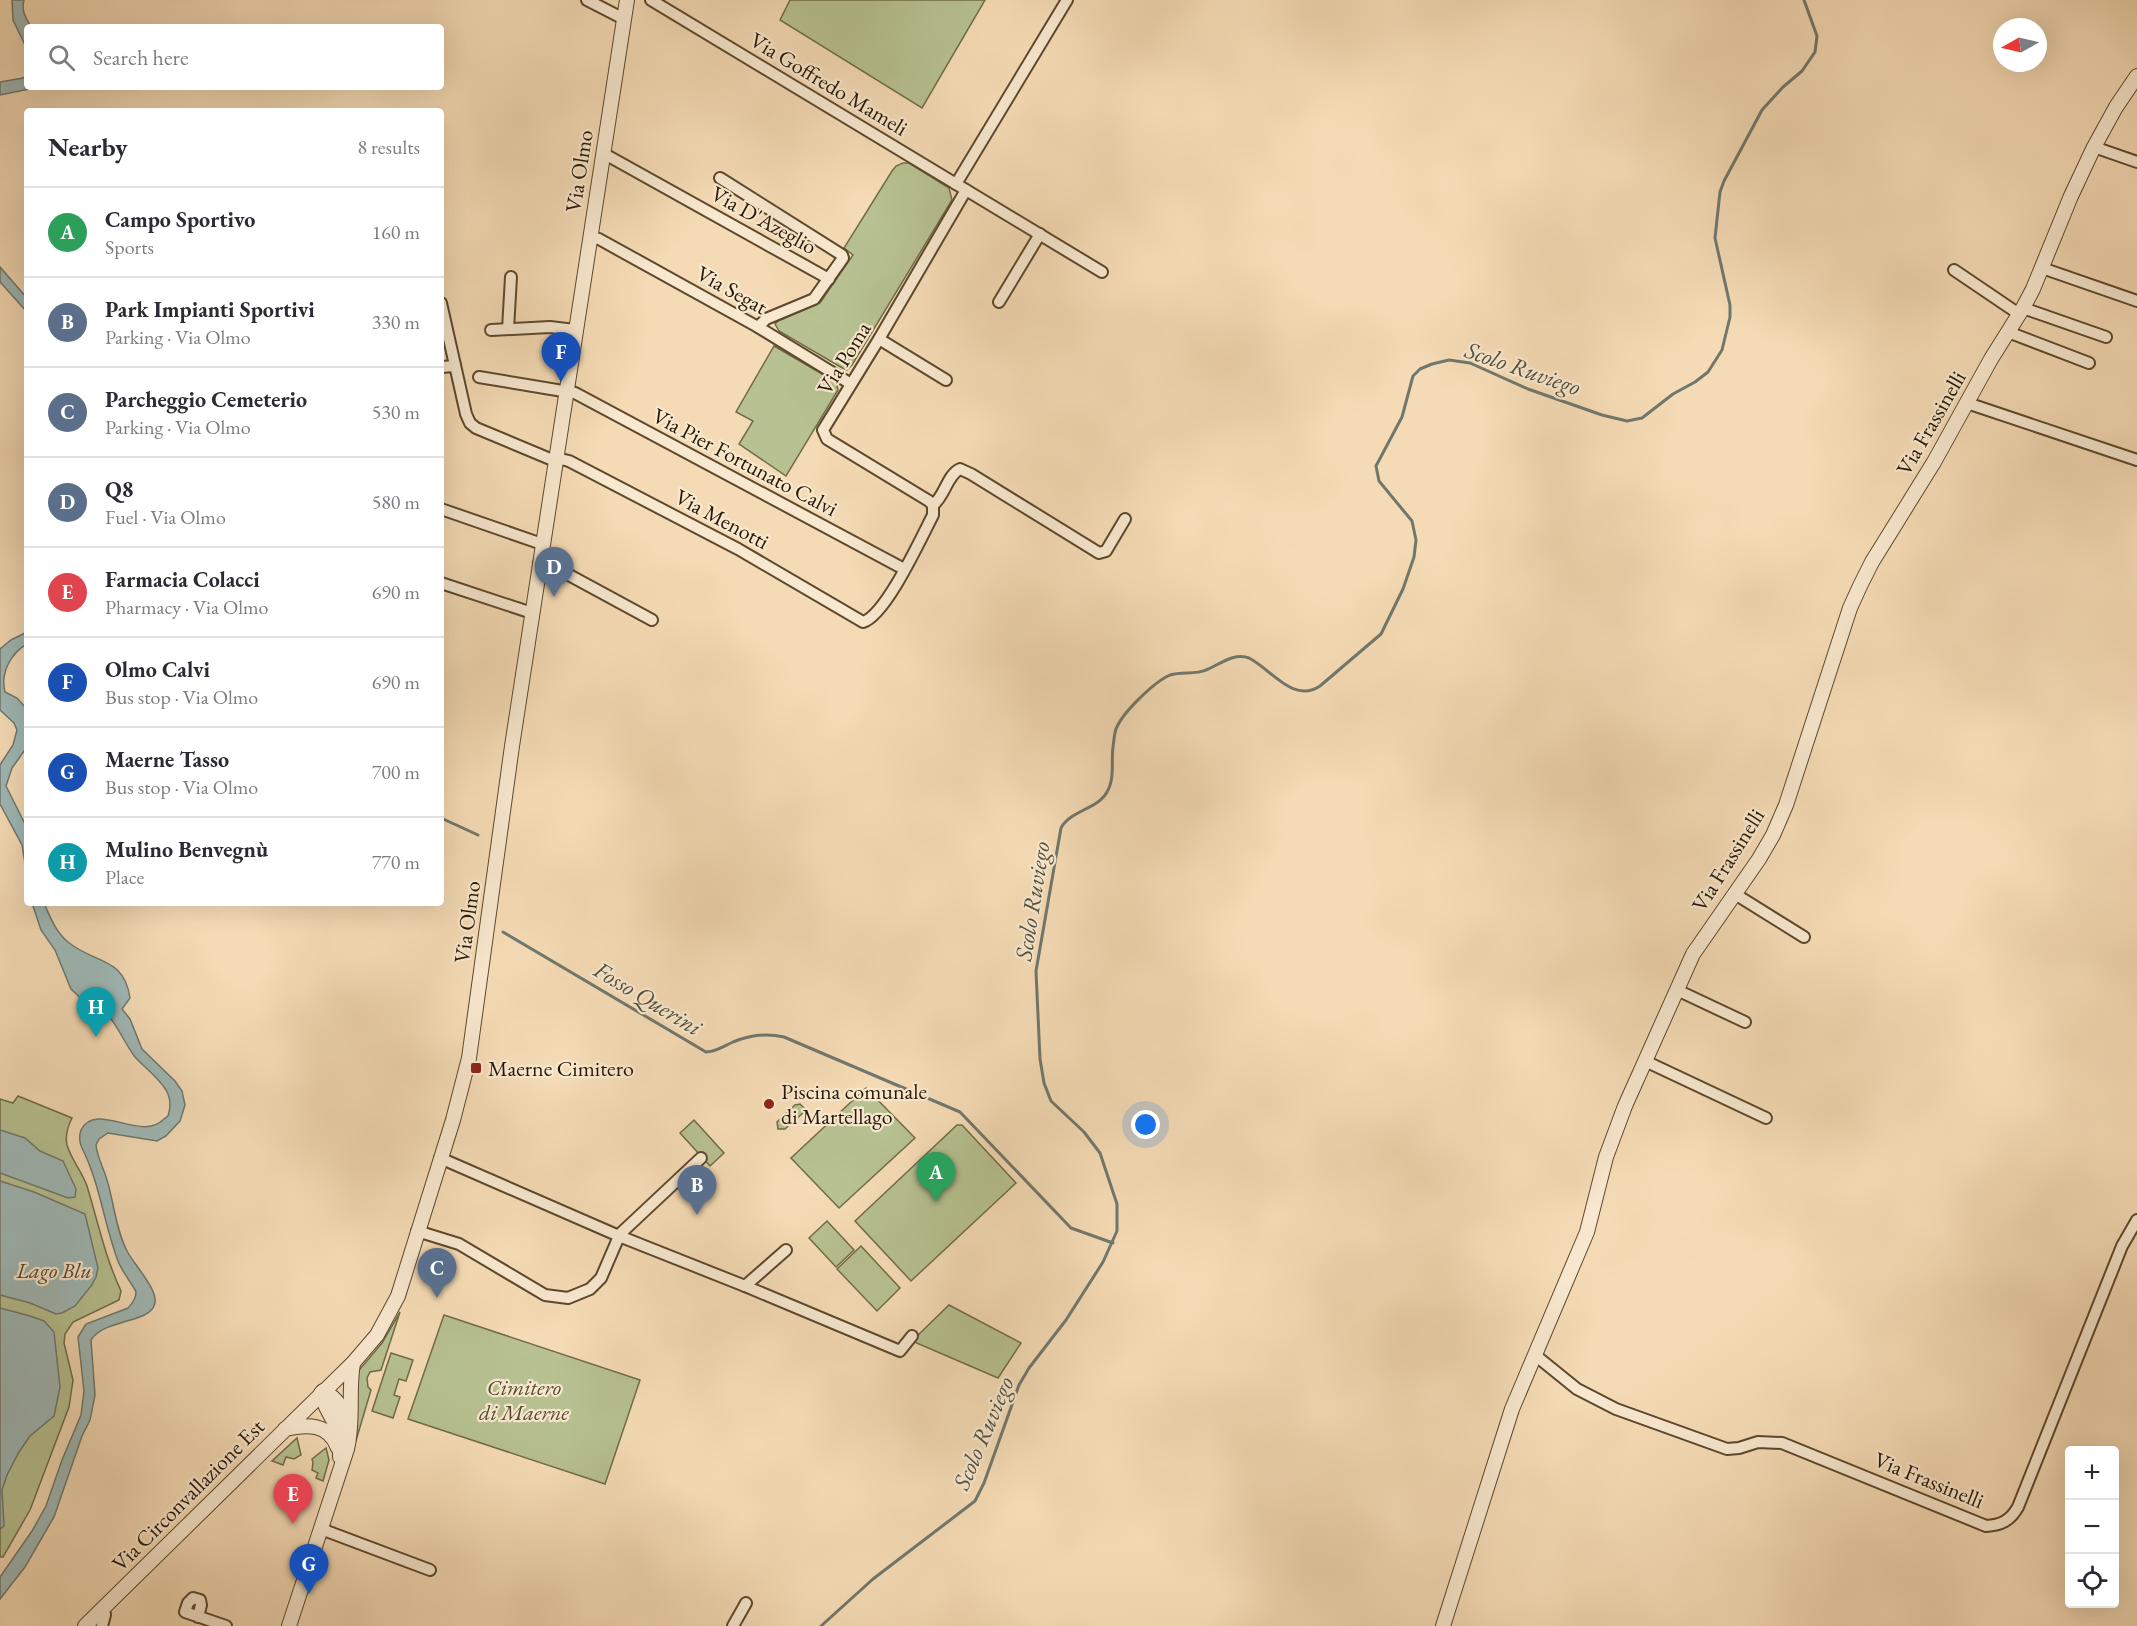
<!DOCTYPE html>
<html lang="en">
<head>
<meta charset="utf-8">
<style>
	:root { --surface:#fff; --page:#f7f7f7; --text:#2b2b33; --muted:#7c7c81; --line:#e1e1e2; --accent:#0b8043 }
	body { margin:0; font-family:"EB Garamond",serif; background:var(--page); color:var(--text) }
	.controls { position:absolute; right:18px; bottom:18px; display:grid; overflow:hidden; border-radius:6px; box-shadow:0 6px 24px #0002 }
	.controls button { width:54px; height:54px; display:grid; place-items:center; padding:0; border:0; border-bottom:2px solid var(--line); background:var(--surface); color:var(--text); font:30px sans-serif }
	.compass { position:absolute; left:1993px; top:18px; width:54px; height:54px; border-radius:50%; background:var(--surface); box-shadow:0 6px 24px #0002; rotate:262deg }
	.you { position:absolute; left:1146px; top:1125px; width:21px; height:21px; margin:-15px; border:4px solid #fff; border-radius:50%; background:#1a73e8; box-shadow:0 0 0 9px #1a73e833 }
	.badge { display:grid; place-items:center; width:39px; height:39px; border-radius:50%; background:var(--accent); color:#fff; font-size:20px; font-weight:700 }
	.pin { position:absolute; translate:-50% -50px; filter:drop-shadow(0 2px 3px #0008) }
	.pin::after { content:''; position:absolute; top:32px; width:21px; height:18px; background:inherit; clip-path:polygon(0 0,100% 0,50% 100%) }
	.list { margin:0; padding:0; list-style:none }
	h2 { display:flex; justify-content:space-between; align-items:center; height:78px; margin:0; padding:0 24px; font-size:26px }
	h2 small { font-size:20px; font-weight:400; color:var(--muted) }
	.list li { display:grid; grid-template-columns:39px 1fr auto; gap:18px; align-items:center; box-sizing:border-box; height:90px; padding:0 24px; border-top:2px solid var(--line) }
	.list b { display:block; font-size:22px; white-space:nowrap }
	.list p { margin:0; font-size:20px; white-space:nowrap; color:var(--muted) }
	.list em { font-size:20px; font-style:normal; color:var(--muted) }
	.icon { flex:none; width:33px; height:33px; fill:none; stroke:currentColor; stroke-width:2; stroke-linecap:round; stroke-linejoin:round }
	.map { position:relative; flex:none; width:2137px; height:1626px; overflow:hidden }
	.search { position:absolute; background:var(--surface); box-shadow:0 6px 24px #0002; left:24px; top:24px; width:420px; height:66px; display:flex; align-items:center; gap:15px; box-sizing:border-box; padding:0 21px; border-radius:6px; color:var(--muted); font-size:22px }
	.panel { position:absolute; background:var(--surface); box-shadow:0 6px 24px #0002; left:24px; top:108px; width:420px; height:798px; border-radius:6px }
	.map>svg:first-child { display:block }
	.green { fill:#b7c191; stroke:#706c48; stroke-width:1.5 }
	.water { fill:#9fb9b7; stroke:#70786e; stroke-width:1.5 }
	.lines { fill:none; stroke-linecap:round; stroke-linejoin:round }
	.stream { stroke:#70786e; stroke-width:3 }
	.minor-casing { stroke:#5c482d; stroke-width:14 }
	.tertiary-casing { stroke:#5c482d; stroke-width:16 }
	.minor { stroke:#f8e8cf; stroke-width:10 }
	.tertiary { stroke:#f8e8cf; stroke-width:14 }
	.poi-dot { fill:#8f2418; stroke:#f8e8cf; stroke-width:2 }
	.labels { text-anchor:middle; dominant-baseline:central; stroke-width:4.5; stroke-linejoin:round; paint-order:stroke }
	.street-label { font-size:22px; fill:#291700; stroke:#f8e8cf }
	.poi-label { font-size:22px; fill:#291700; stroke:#f8e8cf; text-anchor:start }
	.park-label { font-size:22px; font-style:italic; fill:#544a2c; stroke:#f8e8cf }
	.water-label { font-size:24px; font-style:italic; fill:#525040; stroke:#f8e8cf }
</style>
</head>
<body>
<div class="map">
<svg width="2137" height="1626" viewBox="0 0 2137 1626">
	<rect width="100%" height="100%" fill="#f5dbb5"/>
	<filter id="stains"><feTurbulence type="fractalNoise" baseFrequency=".00333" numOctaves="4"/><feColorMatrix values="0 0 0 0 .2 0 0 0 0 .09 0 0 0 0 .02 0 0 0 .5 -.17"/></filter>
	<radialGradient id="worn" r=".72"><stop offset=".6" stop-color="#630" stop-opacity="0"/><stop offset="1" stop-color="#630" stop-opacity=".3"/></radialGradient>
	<g class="green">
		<polygon points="790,0 985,0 922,108 780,20"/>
		<polygon points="903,163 909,163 949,188 952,200 852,365 847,370 844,369 779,331 775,324 778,321 820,303 853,255 844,248 892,171 896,166"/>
		<polygon points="774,346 836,382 838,390 786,476 739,444 753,421 736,412"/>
		<polygon points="866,1088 915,1138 839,1208 791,1158"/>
		<path d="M18 1096 72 1118C68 1126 65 1136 67 1145 71 1159 82 1172 87 1186 98 1222 105 1257 121 1291L119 1300 73 1322 65 1334 64 1343 73 1380 69 1407 30 1510 3 1557H0V1099L13 1103Z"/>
		<polygon points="800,1104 804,1108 804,1112 785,1129 778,1129 777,1122 795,1105"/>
		<polygon points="694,1120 724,1153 710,1166 680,1133"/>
		<polygon points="957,1125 962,1125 1016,1183 911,1281 855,1221"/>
		<polygon points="827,1221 854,1250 836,1267 809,1238"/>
		<polygon points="861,1246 900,1288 877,1311 837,1269"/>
		<polygon points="949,1305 1021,1343 998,1378 912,1341"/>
		<polygon points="400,1312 381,1370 370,1372 367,1378 368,1387 371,1390 352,1454 357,1423 355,1375 382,1343"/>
		<polygon points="444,1315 640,1380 605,1484 408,1419"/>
		<polygon points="391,1353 413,1360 406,1381 399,1379 394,1395 400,1397 393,1418 372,1411"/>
		<polygon points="297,1438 301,1455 294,1459 286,1457 283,1465 272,1461"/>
		<polygon points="326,1448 329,1460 323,1481 316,1478 318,1473 312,1470 313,1463 312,1459"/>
	</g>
	<g class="water">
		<path d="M12 0H24C21 11 26 18 31 27H27V49L13 20Z"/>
		<polygon points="27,75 27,87 39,87 0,95 0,82 23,78"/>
		<polygon points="0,267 27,298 27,312 0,282"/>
		<path d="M27 632V644C11 653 0 673 5 692L17 698 27 709V747L12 768 6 786 27 828V876L22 845 0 804V765L13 745 17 730 14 723 0 710V649L11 640Z"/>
		<path d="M32 903H44C50 917 56 932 68 942 94 964 124 956 130 998L122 1009 130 1019 142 1049 175 1081 182 1091 185 1105 180 1121 166 1136 157 1141 108 1133 99 1139 96 1145C97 1157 104 1169 107 1180 114 1203 116 1230 127 1251 134 1265 161 1292 154 1306 147 1323 103 1320 91 1340L95 1395 90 1420 82 1436 54 1517 25 1567 0 1599V1577L32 1531 46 1506 62 1460 81 1415 84 1391 78 1337 86 1324 128 1308C132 1304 136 1298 136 1292 135 1288 121 1270 118 1261 104 1224 100 1184 82 1148 79 1142 79 1136 81 1130 96 1100 141 1143 164 1119 168 1116 168 1117 169 1112 171 1104 170 1097 166 1090 158 1077 145 1068 135 1057 125 1044 119 1028 108 1015L94 1011 71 989 55 950 41 930Z"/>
		<polygon points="0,1130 25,1138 40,1151 63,1161 76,1189 75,1197 68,1198 0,1173"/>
		<polygon points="0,1181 34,1192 85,1214 98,1268 96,1277 91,1286 75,1306 62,1313 56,1314 30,1303 0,1295"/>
		<polygon points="0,1308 30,1316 44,1321 54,1332 60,1387 54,1416 30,1436 19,1452 7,1475 2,1490 4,1526 0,1529"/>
	</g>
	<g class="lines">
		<g class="stream">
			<polyline points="441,818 478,835"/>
			<path d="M503 932 706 1052C716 1052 724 1046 733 1042 750 1035 766 1033 784 1037L960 1112 1071 1228 1113 1243"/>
			<path d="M821 1626 873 1579 975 1501 984 1483 1019 1385 1029 1368 1066 1320 1103 1262 1117 1231V1204L1100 1153 1084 1132 1051 1101 1044 1083 1040 1059 1036 971 1061 828C1071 810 1098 809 1107 792 1115 779 1111 761 1113 747 1114 741 1114 735 1116 729 1122 713 1154 682 1170 675 1182 671 1195 675 1206 670 1219 665 1234 652 1249 658 1271 669 1293 704 1320 686L1381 634 1403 589 1414 557 1416 540 1412 521 1379 481 1376 466 1402 417 1413 376 1420 369 1432 364 1449 360 1470 363 1528 389 1602 415 1627 421 1642 418 1673 394 1695 382 1708 372 1722 350 1730 317V305L1715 238 1720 192 1724 181 1762 110 1783 87 1802 71 1815 52 1817 36 1804 0"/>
		</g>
		<g class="minor-casing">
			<g id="minor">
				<polyline points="587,0 624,19"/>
				<polyline points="651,0 1102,272"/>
				<polyline points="2094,147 2137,162"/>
				<polyline points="603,155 610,157 829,279"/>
				<polyline points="720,178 842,255 843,258 814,299 766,319 758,327"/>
				<polyline points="956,184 1067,0"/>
				<polyline points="590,237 599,239 758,327 851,384"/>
				<polyline points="2042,268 2137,301"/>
				<polyline points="1954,270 2019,314"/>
				<polyline points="999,302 1040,234"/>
				<polyline points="441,303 466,414 470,423 476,428 555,461"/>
				<polyline points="2023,308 2106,337"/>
				<polyline points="508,329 511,277"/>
				<polyline points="491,330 550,327 575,330"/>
				<polyline points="2008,332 2089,363"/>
				<polyline points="879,339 946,380"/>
				<polyline points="441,367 455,366"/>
				<polyline points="479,377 575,393 904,569"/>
				<polyline points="1967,403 2137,460"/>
				<path d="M556 458 569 461 738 549 863 622C886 615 921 538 933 515V505"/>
				<polyline points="933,505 929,501 827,439 823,430 879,339 966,190"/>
				<path d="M933 505C945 496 947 475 960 469L971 474 1099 553 1106 551 1125 519"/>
				<polyline points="441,509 542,544"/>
				<polyline points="539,563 569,575 652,620"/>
				<polyline points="441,583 532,613"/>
				<polyline points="1735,894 1804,937"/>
				<polyline points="1677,990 1745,1022"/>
				<polyline points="1645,1061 1766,1118"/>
				<polyline points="440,1158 619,1236 745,1286 786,1250"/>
				<polyline points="417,1231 459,1244 545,1295 568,1298 590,1289 601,1278 620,1234 701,1158"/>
				<polyline points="745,1286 900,1351 912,1336"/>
				<path d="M1535 1355 1577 1389 1616 1409 1727 1449 1739 1448 1758 1442 1782 1443 1986 1526C2001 1525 2010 1521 2018 1507L2122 1246 2137 1220"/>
				<polyline points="321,1529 430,1570"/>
				<polyline points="198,1617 201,1605 200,1600 193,1598 188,1603 185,1612 226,1626"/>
				<polyline points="102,1626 105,1615 104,1608"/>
				<polyline points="733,1626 746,1603"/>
			</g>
		</g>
		<g class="tertiary-casing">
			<g id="tertiary">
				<path d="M323 1391C338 1398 343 1410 349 1425"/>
				<path d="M321 1393C324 1407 332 1416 337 1428 341 1438 340 1447 340 1457"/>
				<path d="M285 1429C307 1424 329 1423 338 1448"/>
				<polyline points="85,1626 353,1363 377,1335 398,1296 453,1120 469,1058 512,746 627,0"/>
				<path d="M289 1626 347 1449C354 1420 348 1391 353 1363"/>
				<polyline points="1443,1626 1512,1409 1587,1232 1606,1157 1625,1106 1693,954 1759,859 1773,835 1786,805 1850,608 1860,586 1872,562 1934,462 1991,359 2023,308 2033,289 2071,196 2094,147 2116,107 2137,76"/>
			</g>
		</g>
		<use href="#minor" class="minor"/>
		<use href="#tertiary" class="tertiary"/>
	</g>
	<g class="poi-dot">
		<rect x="470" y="1062" width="12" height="12" rx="3"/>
		<circle cx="769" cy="1104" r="6"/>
	</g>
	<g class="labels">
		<g class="street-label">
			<text transform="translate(829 84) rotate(31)">Via Goffredo Mameli</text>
			<text transform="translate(579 171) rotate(-81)">Via Olmo</text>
			<text transform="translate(764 220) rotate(29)">Via D'Azeglio</text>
			<text transform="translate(732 290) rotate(29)">Via Segat</text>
			<text transform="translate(844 358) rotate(-58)">Via Poma</text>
			<text transform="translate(1931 423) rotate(-60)">Via Frassinelli</text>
			<text transform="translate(745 462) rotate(28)">Via Pier Fortunato Calvi</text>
			<text transform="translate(722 519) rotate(28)">Via Menotti</text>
			<text transform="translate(1728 860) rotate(-58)">Via Frassinelli</text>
			<text transform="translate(467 922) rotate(-82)">Via Olmo</text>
			<text transform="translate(1929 1480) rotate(22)">Via Frassinelli</text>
			<text transform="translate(188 1495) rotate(-45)">Via Circonvallazione Est</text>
		</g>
		<g class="poi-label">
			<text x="488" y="1068">Maerne Cimitero</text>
			<text x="781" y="1091">Piscina comunale<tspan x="781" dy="25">di Martellago</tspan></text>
		</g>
		<g class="park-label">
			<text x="54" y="1270">Lago Blu</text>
			<text x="524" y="1387">Cimitero<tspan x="524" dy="25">di Maerne</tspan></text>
		</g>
		<g class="water-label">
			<text transform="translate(1523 368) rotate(19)">Scolo Ruviego</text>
			<text transform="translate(1032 901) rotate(-81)">Scolo Ruviego</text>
			<text transform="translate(648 998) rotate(31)">Fosso Querini</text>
			<text transform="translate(983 1433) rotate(-67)">Scolo Ruviego</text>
		</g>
	</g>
	<rect width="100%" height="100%" filter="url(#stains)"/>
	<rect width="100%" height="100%" fill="url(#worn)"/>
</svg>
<div class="controls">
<button>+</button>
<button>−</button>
<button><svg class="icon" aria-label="locate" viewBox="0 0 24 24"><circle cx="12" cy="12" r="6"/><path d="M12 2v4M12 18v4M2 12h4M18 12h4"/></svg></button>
</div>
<svg class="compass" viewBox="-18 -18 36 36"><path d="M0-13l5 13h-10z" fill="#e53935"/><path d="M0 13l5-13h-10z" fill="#7c7c81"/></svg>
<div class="you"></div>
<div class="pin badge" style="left:936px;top:1202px;background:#2e9e5b">A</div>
<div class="pin badge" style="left:697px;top:1215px;background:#5c6f8a">B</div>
<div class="pin badge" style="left:437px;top:1298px;background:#5c6f8a">C</div>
<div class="pin badge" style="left:554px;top:597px;background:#5c6f8a">D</div>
<div class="pin badge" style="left:293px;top:1524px;background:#e0444e">E</div>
<div class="pin badge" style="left:561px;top:382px;background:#1a4fb4">F</div>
<div class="pin badge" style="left:309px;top:1594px;background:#1a4fb4">G</div>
<div class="pin badge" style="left:96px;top:1037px;background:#0f9aa8">H</div>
<div class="search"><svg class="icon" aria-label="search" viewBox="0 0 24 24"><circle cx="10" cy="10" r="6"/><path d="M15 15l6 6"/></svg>Search here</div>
<section class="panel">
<h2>Nearby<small>8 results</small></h2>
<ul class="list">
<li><span class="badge" style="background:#2e9e5b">A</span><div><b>Campo Sportivo</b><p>Sports</p></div><em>160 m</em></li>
<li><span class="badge" style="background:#5c6f8a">B</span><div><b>Park Impianti Sportivi</b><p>Parking · Via Olmo</p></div><em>330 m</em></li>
<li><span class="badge" style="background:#5c6f8a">C</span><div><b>Parcheggio Cemeterio</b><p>Parking · Via Olmo</p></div><em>530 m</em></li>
<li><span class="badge" style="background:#5c6f8a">D</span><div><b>Q8</b><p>Fuel · Via Olmo</p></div><em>580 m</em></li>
<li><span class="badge" style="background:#e0444e">E</span><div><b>Farmacia Colacci</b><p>Pharmacy · Via Olmo</p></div><em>690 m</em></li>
<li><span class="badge" style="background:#1a4fb4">F</span><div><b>Olmo Calvi</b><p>Bus stop · Via Olmo</p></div><em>690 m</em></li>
<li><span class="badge" style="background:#1a4fb4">G</span><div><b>Maerne Tasso</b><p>Bus stop · Via Olmo</p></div><em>700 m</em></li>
<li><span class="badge" style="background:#0f9aa8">H</span><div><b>Mulino Benvegnù</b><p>Place</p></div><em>770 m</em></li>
</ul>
</section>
</div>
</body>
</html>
